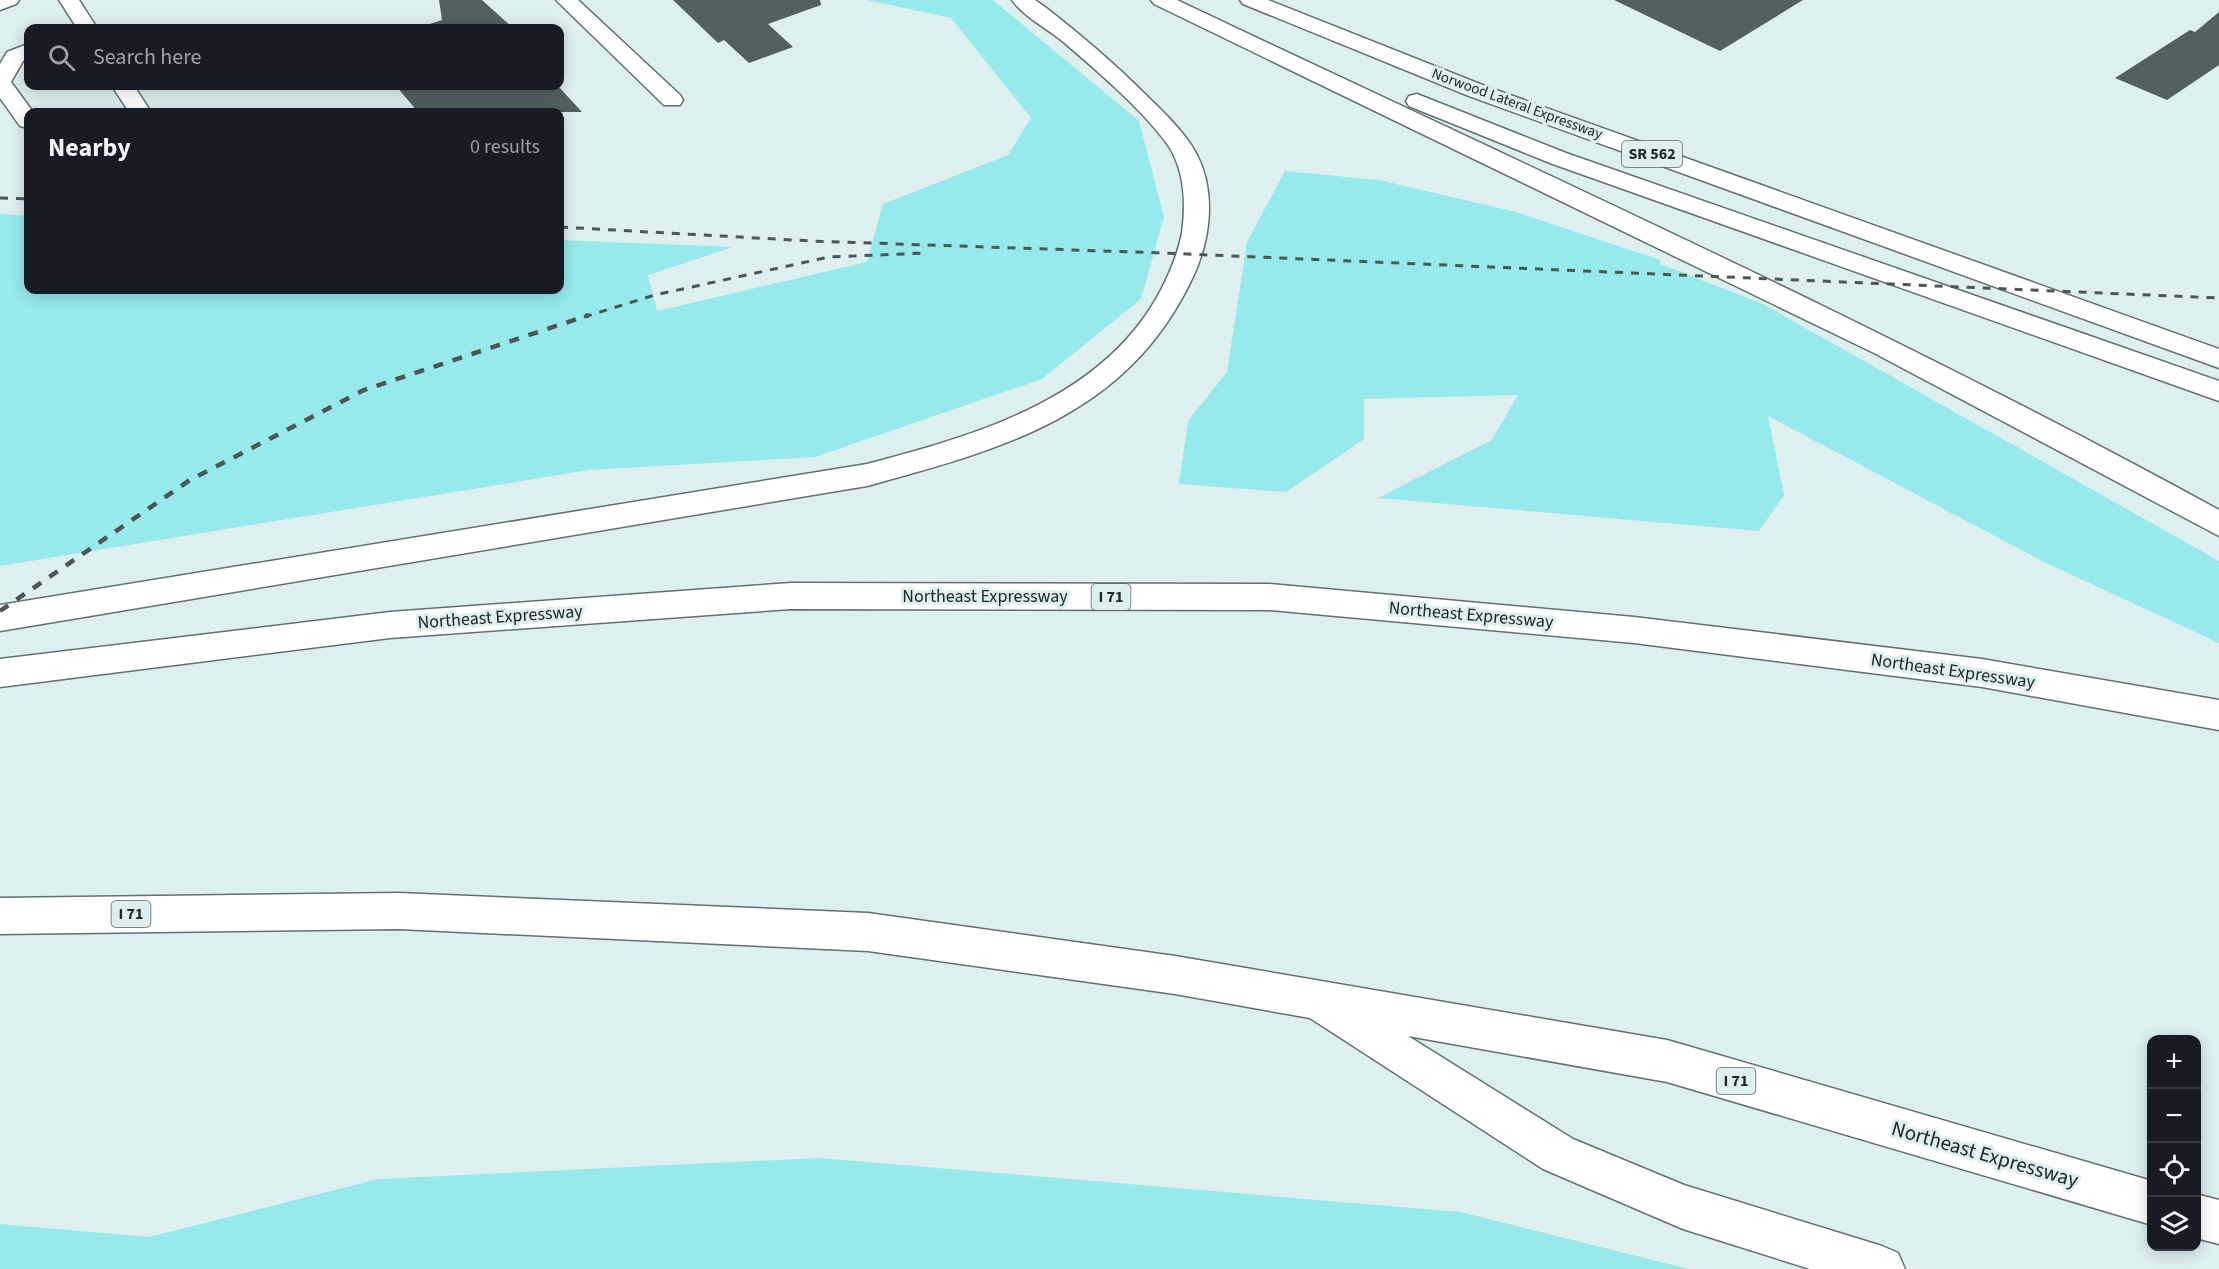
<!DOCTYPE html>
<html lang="en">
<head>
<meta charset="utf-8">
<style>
	:root { --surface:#171b24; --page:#20242c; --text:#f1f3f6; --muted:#9ea1a6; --line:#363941 }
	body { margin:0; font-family:"Source Sans 3",sans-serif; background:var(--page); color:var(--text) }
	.controls { position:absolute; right:18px; bottom:18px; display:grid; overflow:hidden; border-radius:12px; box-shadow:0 3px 15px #0003 }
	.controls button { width:54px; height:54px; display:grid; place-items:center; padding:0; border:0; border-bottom:2px solid var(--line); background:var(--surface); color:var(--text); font:30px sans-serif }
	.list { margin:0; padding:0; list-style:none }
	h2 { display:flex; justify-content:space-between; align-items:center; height:78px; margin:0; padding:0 24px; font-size:26px }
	h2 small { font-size:20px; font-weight:400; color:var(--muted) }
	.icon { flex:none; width:33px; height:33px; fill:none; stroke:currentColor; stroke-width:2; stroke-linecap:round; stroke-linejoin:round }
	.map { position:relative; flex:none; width:2219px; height:1269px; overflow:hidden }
	.search { position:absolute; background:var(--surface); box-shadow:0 3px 15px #0003; left:24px; top:24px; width:540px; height:66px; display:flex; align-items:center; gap:15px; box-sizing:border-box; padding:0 21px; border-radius:12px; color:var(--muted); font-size:22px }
	.panel { position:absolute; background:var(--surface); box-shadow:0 3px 15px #0003; left:24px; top:108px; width:540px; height:186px; border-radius:12px }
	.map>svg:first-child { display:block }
	.green { fill:#97eaec }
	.building { fill:#516060 }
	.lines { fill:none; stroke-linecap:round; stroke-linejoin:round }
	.minor-casing { stroke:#617071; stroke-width:3 }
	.highway-casing { stroke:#617071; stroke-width:3 }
	.minor { fill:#fff; fill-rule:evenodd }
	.highway { fill:#fff; fill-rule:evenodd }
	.rail-far1 { stroke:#4d5656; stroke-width:3; stroke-dasharray:8 8; stroke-linecap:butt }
	.rail { stroke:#4d5656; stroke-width:4.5; stroke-dasharray:10 10; stroke-linecap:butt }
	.labels { text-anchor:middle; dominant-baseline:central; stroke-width:6; stroke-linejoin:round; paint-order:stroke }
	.far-street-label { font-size:15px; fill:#202727; stroke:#deefef }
	.shield { fill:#deefef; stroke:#596363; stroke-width:1.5 }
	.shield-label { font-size:16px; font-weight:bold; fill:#202727 }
	.street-label { font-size:18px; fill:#202727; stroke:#deefef }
	.near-street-label { font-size:21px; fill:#202727; stroke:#deefef }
</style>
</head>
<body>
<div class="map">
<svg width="2219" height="1269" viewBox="0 0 2219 1269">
	<rect width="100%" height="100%" fill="#deefef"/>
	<g class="green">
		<polygon points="867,0 993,0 1139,121 1164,217 1141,299 1042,379 815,457 589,470 0,566 0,214 28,216 28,290 560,290 560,240 733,247 648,275 657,311 867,262 883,204 1008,155 1031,118 951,18"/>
		<polygon points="1285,171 1379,180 1516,212 1661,260 1660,264 1763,304 2219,561 2219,643 2044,562 1768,416 1784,495 1759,531 1378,498 1492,440 1518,395 1364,399 1364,439 1286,492 1179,484 1188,421 1227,372 1247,242"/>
		<polygon points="819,1158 1461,1212 1689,1269 0,1269 0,1224 149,1237 378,1179"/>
	</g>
	<g class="building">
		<polygon points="439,0 482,0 513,28 417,28 442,20"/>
		<polygon points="673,0 820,0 821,5 768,24 793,47 749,63 724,40 718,43"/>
		<polygon points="1614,0 1803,0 1720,51"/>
		<polygon points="2219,12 2219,65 2167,100 2115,78 2190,30 2195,32"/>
		<polygon points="396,86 558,86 582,112 418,112"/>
	</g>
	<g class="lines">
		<g class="minor-casing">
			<g id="minor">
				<polygon points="0,0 19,0 16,4 0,10"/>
				<polygon points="59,0 79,0 97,28 77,28"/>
				<polygon points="556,0 578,0 680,95 683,100 680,105 664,105"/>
				<polygon points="28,44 28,58 23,61 11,82 33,112 28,112 28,128 20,126 0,98 0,64 7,52"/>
				<polygon points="112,86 134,86 151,112 129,112"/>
			</g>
		</g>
		<g class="highway-casing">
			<g id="highway">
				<path d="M1012 0H1035L1045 7C1081 35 1115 64 1147 96 1165 114 1185 132 1197 155 1217 194 1210 243 1191 281 1125 417 1002 449 867 486L0 631V605L867 464C978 435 1106 398 1162 288 1171 270 1178 253 1182 233 1186 204 1185 171 1168 145 1142 109 1095 69 1061 40 1046 28 1023 16 1012 0Z"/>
				<path d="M1151 0H1177C1526 166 1880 324 2219 510V536L1874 353 1154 4Z"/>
				<polygon points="1240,0 1268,0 1485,86 2219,349 2219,368 1469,96 1243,4"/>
				<polygon points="1417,94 1566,153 2219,381 2219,401 1550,163 1409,106 1406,101 1409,96"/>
				<polygon points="791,583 1269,584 1634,617 1982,659 2219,700 2219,730 1982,687 1634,643 1269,610 791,609 390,638 0,687 0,659 390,612"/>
				<polygon points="399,893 868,913 1175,956 1667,1040 2152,1181 2152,1225 1667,1082 1408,1036 1573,1139 1684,1185 1882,1246 1898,1253 1905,1269 1810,1269 1683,1229 1543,1169 1310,1018 1175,994 868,951 399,929 0,934 0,898"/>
				<polygon points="2196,1194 2219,1200 2219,1244 2196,1238"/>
			</g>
		</g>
		<use href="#minor" class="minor"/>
		<use href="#highway" class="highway"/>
		<g class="rail-far1">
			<polyline points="0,198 28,199"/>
			<polyline points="560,227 811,241 1163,253 2219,298"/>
			<polyline points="584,317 655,295 829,257 927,253"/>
		</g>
		<polyline class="rail" points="0,611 190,480 364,390 589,315"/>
	</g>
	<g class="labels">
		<g class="far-street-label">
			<text transform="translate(1517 104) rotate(20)">Norwood Lateral Expressway</text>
		</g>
		<g class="shield">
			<rect x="1622" y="141" width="60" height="26" rx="4.5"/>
			<rect x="1091.5" y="584" width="39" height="26" rx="4.5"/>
			<rect x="111.5" y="901" width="39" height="26" rx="4.5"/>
			<rect x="1716.5" y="1068" width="39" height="26" rx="4.5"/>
		</g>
		<g class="shield-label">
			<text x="1652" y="154">SR 562</text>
			<text x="1111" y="597">I 71</text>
			<text x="131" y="914">I 71</text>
			<text x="1736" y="1081">I 71</text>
		</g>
		<g class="street-label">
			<text x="985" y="596">Northeast Expressway</text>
			<text transform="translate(1471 615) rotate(5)">Northeast Expressway</text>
			<text transform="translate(500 617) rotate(-4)">Northeast Expressway</text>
			<text transform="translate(1953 671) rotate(8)">Northeast Expressway</text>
		</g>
		<g class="near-street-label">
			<text transform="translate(1985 1154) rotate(16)">Northeast Expressway</text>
		</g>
	</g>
</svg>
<div class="controls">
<button>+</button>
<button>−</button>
<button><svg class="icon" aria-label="locate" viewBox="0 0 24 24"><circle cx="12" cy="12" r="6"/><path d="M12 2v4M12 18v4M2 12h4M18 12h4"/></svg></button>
<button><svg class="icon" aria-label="layers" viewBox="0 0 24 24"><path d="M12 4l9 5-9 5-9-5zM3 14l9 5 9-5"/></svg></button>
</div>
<div class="search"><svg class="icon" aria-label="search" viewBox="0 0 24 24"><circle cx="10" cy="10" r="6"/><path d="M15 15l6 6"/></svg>Search here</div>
<section class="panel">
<h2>Nearby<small>0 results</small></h2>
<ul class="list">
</ul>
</section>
</div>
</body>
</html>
